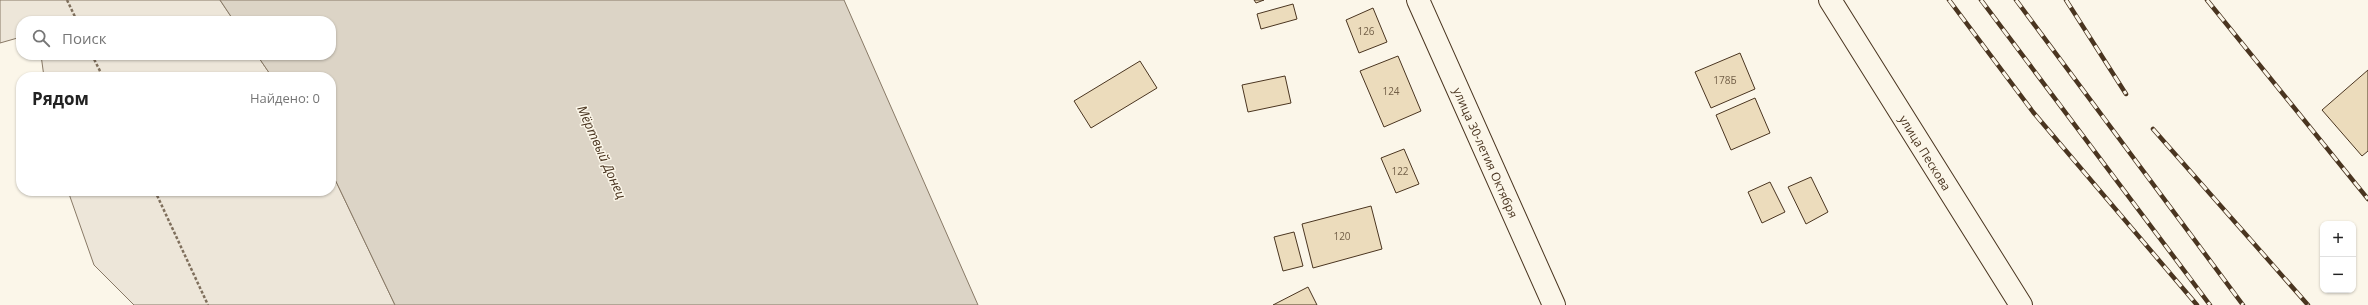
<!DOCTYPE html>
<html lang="ru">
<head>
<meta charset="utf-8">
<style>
	:root { --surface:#fff; --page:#f2f2f2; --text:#222; --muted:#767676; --line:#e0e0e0 }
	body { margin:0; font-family:"Open Sans",sans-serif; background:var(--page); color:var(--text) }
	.controls { position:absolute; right:12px; bottom:12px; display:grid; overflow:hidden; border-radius:8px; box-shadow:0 1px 3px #0004 }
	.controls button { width:36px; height:36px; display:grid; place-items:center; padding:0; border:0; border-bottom:1px solid var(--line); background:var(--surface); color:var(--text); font:20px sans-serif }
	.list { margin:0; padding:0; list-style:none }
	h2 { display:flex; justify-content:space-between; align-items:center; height:52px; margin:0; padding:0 16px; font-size:17px }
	h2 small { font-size:13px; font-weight:400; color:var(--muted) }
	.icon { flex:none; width:22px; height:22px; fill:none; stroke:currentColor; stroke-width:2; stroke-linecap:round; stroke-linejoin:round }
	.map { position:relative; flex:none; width:2368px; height:305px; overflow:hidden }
	.search { position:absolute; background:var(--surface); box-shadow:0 1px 3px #0004; left:16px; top:16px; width:320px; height:44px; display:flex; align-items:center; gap:10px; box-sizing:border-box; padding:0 14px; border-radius:16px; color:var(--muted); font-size:15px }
	.panel { position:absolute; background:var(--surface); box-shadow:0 1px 3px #0004; left:16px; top:72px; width:320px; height:124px; border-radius:16px }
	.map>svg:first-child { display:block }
	.green { fill:#ede6d9; stroke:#887966 }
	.water { fill:#dcd4c6; stroke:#887966 }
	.building { fill:#ecdcbc; stroke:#4a3520 }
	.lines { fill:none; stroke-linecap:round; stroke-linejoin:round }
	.minor-casing { stroke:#4a3520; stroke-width:24 }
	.path { stroke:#7f6f5c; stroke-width:2.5; stroke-dasharray:3 2; stroke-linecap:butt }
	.minor { stroke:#fbf6e9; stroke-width:22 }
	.rail-casing { stroke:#4a3520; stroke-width:4.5 }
	.rail { stroke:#fbf6e9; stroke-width:3; stroke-dasharray:9; stroke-linecap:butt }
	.labels { text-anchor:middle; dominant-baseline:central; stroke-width:3; stroke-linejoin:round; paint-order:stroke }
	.number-label { font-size:10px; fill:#725f47 }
	.street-label { font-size:12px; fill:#4a3520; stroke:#fbf6e9 }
	.water-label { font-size:13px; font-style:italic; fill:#4a3520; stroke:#fbf6e9 }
</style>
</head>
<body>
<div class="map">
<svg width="2368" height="305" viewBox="0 0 2368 305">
	<rect width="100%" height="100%" fill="#fbf6e9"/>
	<g class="green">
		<polygon points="0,0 220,0 234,21 21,21 21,37 0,43"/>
		<polygon points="41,55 257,55 272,77 44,77"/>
		<polygon points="331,171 395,305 134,305 94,265 68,191 331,191"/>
	</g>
	<polygon class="water" points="220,0 844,0 978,305 395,305 331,171 331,77 272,77 257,55 331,55 331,21 234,21"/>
	<g class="building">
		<polygon points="1254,0 1264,0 1256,3"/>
		<polygon points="1293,4 1297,19 1261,29 1257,14"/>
		<polygon points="1373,8 1387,42 1359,53 1346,20"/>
		<polygon points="1740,53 1755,89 1711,108 1695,72"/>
		<polygon points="1398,56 1421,111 1384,127 1360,71"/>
		<polygon points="1140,61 1157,88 1091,128 1074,101"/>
		<polygon points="2368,70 2368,151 2362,156 2322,110"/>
		<polygon points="1285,76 1291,103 1248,112 1242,85"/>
		<polygon points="1755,98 1770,133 1731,150 1716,115"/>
		<polygon points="1404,149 1419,184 1396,193 1381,158"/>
		<polygon points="1811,177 1828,212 1806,224 1788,187"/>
		<polygon points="1770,182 1785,212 1762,223 1748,192"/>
		<polygon points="1371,206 1382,249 1313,268 1302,224"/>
		<polygon points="1294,232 1303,266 1283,271 1274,237"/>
		<polygon points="1308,287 1317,305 1273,305"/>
	</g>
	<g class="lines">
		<g class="minor-casing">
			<g id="minor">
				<path id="s1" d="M1418 0 1554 305"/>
				<path id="s2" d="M1830 0 2021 305"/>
			</g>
		</g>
		<g class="path">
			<polyline points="67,0 77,21"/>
			<polyline points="92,55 103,77"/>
			<polyline points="155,191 208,305"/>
		</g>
		<use href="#minor" class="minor"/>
		<g class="rail-casing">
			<g id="rail">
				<polyline points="1949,0 2033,112 2197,305"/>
				<polyline points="1981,0 2210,305"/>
				<polyline points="2016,0 2243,305"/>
				<polyline points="2066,0 2126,94"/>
				<polyline points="2207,0 2368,199"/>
				<polyline points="2153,129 2308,305"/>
			</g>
		</g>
		<use href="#rail" class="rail"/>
	</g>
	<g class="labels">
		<g class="number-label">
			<text x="1366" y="31">126</text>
			<text x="1725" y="80">178Б</text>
			<text x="1391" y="91">124</text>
			<text x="1400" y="171">122</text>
			<text x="1342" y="236">120</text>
		</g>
		<g class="street-label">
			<text stroke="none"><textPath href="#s1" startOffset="167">улица 30-летия Октября</textPath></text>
			<text stroke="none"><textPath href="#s2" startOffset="180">улица Пескова</textPath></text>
		</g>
		<g class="water-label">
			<text transform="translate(602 152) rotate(66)">Мёртвый Донец</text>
		</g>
	</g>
</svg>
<div class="controls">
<button>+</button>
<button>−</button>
</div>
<div class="search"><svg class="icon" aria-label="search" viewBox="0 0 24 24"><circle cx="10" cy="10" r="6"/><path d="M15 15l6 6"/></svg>Поиск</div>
<section class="panel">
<h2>Рядом<small>Найдено: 0</small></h2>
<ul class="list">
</ul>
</section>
</div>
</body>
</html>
